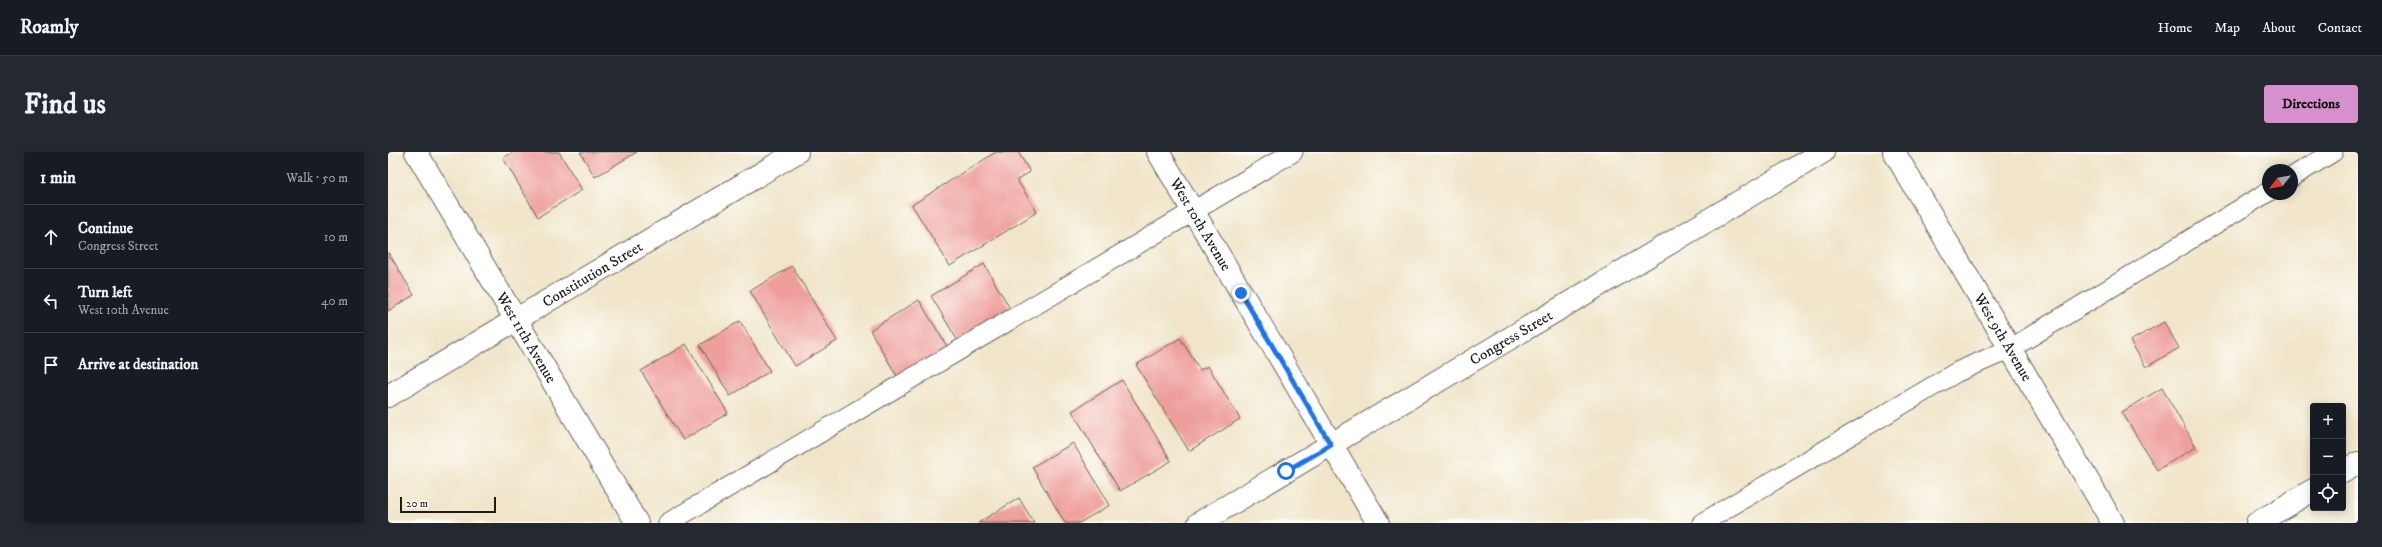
<!DOCTYPE html>
<html lang="en">
<head>
<meta charset="utf-8">
<style>
	:root { --surface:#171b24; --page:#242831; --text:#f1f3f6; --muted:#9ea1a6; --line:#363941; --accent:#d690ce }
	body { margin:0; font-family:"IM FELL DW Pica",serif; background:var(--page); color:var(--text) }
	.controls { position:absolute; right:12px; bottom:12px; display:grid; overflow:hidden; border-radius:4px; box-shadow:0 2px 10px #0003 }
	.controls button { width:36px; height:36px; display:grid; place-items:center; padding:0; border:0; border-bottom:1px solid var(--line); background:var(--surface); color:var(--text); font:20px sans-serif }
	.compass { position:absolute; left:1874px; top:12px; width:36px; height:36px; border-radius:50%; background:var(--surface); box-shadow:0 2px 10px #0003; rotate:239deg }
	.scale { position:absolute; left:12px; bottom:10px; width:96px; box-sizing:border-box; padding-left:4px; border:2px solid #1c1c1c; border-top:0; font-size:11px; line-height:14px; white-space:nowrap; color:#1c1c1c; -webkit-text-stroke:3px #fdfcf7; paint-order:stroke }
	.stop { position:absolute; width:12px; height:12px; margin:-9px; border:3px solid #1a73e8; border-radius:50%; background:#fff }
	.stop.end { background:#1a73e8; border-color:#fff; box-shadow:0 1px 4px #0008 }
	.list { margin:0; padding:0; list-style:none }
	h2 { display:flex; justify-content:space-between; align-items:center; height:52px; margin:0; padding:0 16px; font-size:17px }
	h2 small { font-size:13px; font-weight:400; color:var(--muted) }
	.list li { display:grid; grid-template-columns:26px 1fr auto; gap:12px; align-items:center; box-sizing:border-box; height:64px; padding:0 16px; border-top:1px solid var(--line) }
	.list b { display:block; font-size:15px; white-space:nowrap }
	.list p { margin:0; font-size:13px; white-space:nowrap; color:var(--muted) }
	.list em { font-size:13px; font-style:normal; color:var(--muted) }
	.icon { flex:none; width:22px; height:22px; fill:none; stroke:currentColor; stroke-width:2; stroke-linecap:round; stroke-linejoin:round }
	.map { position:relative; flex:none; width:1970px; height:371px; overflow:hidden; border-radius:4px }
	header { display:flex; align-items:center; gap:24px; box-sizing:border-box; height:56px; padding:0 20px; background:var(--surface); border-bottom:1px solid var(--line) }
	header strong { font-size:19px }
	nav { display:flex; gap:22px; margin-inline-start:auto; font-size:14px }
	.intro { display:flex; align-items:center; justify-content:space-between; box-sizing:border-box; height:96px; padding:0 24px }
	h1 { margin:0; font-size:28px }
	.button { padding:10px 18px; border-radius:4px; background:var(--accent); color:#111; font-size:14px; font-weight:700 }
	main { display:flex; gap:24px; padding:0 24px }
	aside { flex:1; background:var(--surface); border-radius:4px; box-shadow:0 2px 10px #0003 }
	.map>svg:first-child { display:block }
	.building { fill:#ee9e9b }
	.lines { fill:none; stroke-linecap:round; stroke-linejoin:round }
	.service-casing { stroke:#666259; stroke-width:21 }
	.minor-casing { stroke:#666259; stroke-width:24 }
	.tertiary-casing { stroke:#666259; stroke-width:24 }
	.service { stroke:#fff; stroke-width:19 }
	.minor { stroke:#fff; stroke-width:22 }
	.tertiary { stroke:#fff; stroke-width:22 }
	.route { stroke:#1a73e8; stroke-width:5 }
	.labels { text-anchor:middle; dominant-baseline:central; stroke-width:3; stroke-linejoin:round; paint-order:stroke }
	.street-label { font-size:15px; fill:#1c1c1c; stroke:#fdfcf7 }
</style>
</head>
<body>
<header>
<strong>Roamly</strong>
<nav><a>Home</a><a>Map</a><a>About</a><a>Contact</a></nav>
</header>
<div class="intro"><h1>Find us</h1><a class="button">Directions</a></div>
<main>
<aside>
<h2>1 min<small>Walk · 50 m</small></h2>
<ul class="list">
<li><svg class="icon" aria-label="ahead" viewBox="0 0 24 24"><path d="M12 20V5M6 11l6-6 6 6"/></svg><div><b>Continue</b><p>Congress Street</p></div><em>10 m</em></li>
<li><svg class="icon" aria-label="left" viewBox="0 0 24 24"><path d="M17 20v-9H6M10 6l-5 5 5 5"/></svg><div><b>Turn left</b><p>West 10th Avenue</p></div><em>40 m</em></li>
<li><svg class="icon" aria-label="arrive" viewBox="0 0 24 24"><path d="M6 21V4h12l-3 4 3 4H6"/></svg><div><b>Arrive at destination</b></div></li>
</ul>
</aside>
<div class="map">
<svg width="1970" height="371" viewBox="0 0 1970 371">
	<rect width="100%" height="100%" fill="#fdfcf7"/>
	<filter id="ink" filterUnits="userSpaceOnUse"><feTurbulence type="fractalNoise" baseFrequency=".025" numOctaves="2"/><feDisplacementMap in="SourceGraphic" scale="8" xChannelSelector="R" yChannelSelector="G"/><feConvolveMatrix kernelMatrix="1 2 1 2 8 2 1 2 1" color-interpolation-filters="sRGB"/></filter>
	<filter id="wash" filterUnits="userSpaceOnUse"><feTurbulence type="fractalNoise" baseFrequency=".012" numOctaves="4" result="noise"/><feDisplacementMap in="SourceGraphic" scale="16" xChannelSelector="R" yChannelSelector="G"/><feGaussianBlur stdDeviation="0.9" result="paint"/><feColorMatrix in="noise" values="0 0 0 0 0 0 0 0 0 0 0 0 0 0 0 0 0 1.4 0 .05"/><feComposite in="paint" operator="in"/></filter>
	<g filter="url(#wash)">
		<rect width="100%" height="100%" fill="#f0e5c9"/>
		<g id="blocks">
			<g class="building">
				<polygon points="126,0 171,0 194,38 150,65 115,6"/>
				<polygon points="192,0 249,0 207,25"/>
				<polygon points="608,0 630,0 642,20 629,28 649,60 562,114 524,53"/>
				<polygon points="0,100 26,143 0,159"/>
				<polygon points="596,112 624,160 571,191 543,144"/>
				<polygon points="404,114 449,189 407,214 362,139"/>
				<polygon points="531,148 563,201 513,231 482,178"/>
				<polygon points="352,169 382,219 342,244 312,193"/>
				<polygon points="1776,170 1791,196 1758,215 1742,189"/>
				<polygon points="792,186 812,218 820,214 852,267 801,299 748,213"/>
				<polygon points="298,192 340,261 295,288 253,219"/>
				<polygon points="734,228 783,309 732,339 684,259"/>
				<polygon points="1774,236 1808,295 1769,318 1734,260"/>
				<polygon points="685,291 722,353 691,371 677,371 644,315"/>
				<polygon points="631,346 646,371 590,371"/>
			</g>
		</g>
	</g>
	<g filter="url(#ink)">
		<use href="#blocks" fill-opacity="0" stroke="#666259" stroke-width="1"/>
		<g class="lines">
			<g class="service-casing">
				<g id="service">
					<polyline points="1904,25 1945,0"/>
					<polyline points="280,371 905,0"/>
					<polyline points="1314,371 1569,220 1622,197 1880,40"/>
				</g>
			</g>
			<g class="minor-casing">
				<g id="minor">
					<path id="s1" d="M28 0 249 371"/>
					<path id="s2" d="M770 0 990 371"/>
					<path id="s3" d="M0 244 409 0"/>
					<polyline points="1955,320 1970,311"/>
					<path id="s4" d="M811 371 1435 0"/>
					<polyline points="1869,371 1925,338"/>
				</g>
			</g>
			<g class="tertiary-casing">
				<g id="tertiary">
					<path id="s5" d="M1506 0 1725 371"/>
				</g>
			</g>
			<use href="#service" class="service"/>
			<use href="#minor" class="minor"/>
			<use href="#tertiary" class="tertiary"/>
		</g>
	</g>
	<g class="lines" filter="url(#ink)">
		<polyline class="route" points="853,141 943,293 898,319"/>
	</g>
	<g class="labels">
		<g class="street-label">
			<text stroke="none"><textPath href="#s2" startOffset="84">West 10th Avenue</textPath></text>
			<text stroke="none"><textPath href="#s3" startOffset="238">Constitution Street</textPath></text>
			<text stroke="none"><textPath href="#s1" startOffset="216">West 11th Avenue</textPath></text>
			<text stroke="none"><textPath href="#s4" startOffset="363">Congress Street</textPath></text>
			<text stroke="none"><textPath href="#s5" startOffset="215">West 9th Avenue</textPath></text>
		</g>
	</g>
</svg>
<div class="controls">
<button>+</button>
<button>−</button>
<button><svg class="icon" aria-label="locate" viewBox="0 0 24 24"><circle cx="12" cy="12" r="6"/><path d="M12 2v4M12 18v4M2 12h4M18 12h4"/></svg></button>
</div>
<svg class="compass" viewBox="-18 -18 36 36"><path d="M0-13l5 13h-10z" fill="#e53935"/><path d="M0 13l5-13h-10z" fill="#9ea1a6"/></svg>
<div class="scale">20 m</div>
<div class="stop" style="left:898px;top:319px"></div>
<div class="stop end" style="left:853px;top:141px"></div>
</div>
</main>
</body>
</html>
